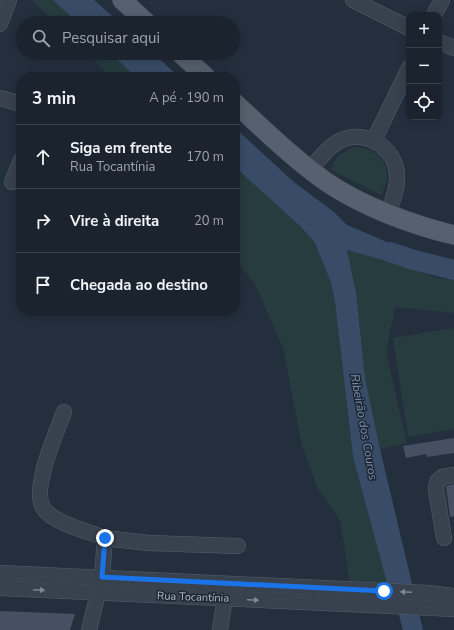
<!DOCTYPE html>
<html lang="pt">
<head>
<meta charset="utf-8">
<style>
	:root { --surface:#1b232e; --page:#242b36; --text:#f1f3f6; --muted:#a0a4aa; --line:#39404a }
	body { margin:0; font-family:"Nunito Sans",sans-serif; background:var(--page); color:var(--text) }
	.controls { position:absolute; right:12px; top:12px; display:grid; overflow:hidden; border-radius:8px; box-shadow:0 2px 10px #0003 }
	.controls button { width:36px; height:36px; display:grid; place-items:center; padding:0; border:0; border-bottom:1px solid var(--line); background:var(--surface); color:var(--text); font:20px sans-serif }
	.stop { position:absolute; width:12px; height:12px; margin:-9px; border:3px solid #1a73e8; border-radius:50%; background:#fff }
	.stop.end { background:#1a73e8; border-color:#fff; box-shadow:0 1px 4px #0008 }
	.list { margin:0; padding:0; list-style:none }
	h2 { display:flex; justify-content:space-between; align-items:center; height:52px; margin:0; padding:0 16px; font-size:17px }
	h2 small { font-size:13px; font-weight:400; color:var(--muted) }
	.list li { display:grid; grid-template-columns:26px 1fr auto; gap:12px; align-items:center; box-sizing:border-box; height:64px; padding:0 16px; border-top:1px solid var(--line) }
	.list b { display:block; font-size:15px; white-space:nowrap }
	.list p { margin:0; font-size:13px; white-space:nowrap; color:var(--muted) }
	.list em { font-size:13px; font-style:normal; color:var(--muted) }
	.icon { flex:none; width:22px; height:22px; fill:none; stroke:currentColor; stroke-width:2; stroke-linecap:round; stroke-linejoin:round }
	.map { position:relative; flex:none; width:454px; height:630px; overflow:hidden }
	.search { position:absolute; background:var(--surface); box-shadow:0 2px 10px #0003; left:16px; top:16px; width:224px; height:44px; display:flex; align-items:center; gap:10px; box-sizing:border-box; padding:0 14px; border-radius:22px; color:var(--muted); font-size:15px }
	.panel { position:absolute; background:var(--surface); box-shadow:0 2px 10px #0003; left:16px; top:72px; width:224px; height:244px; border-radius:16px }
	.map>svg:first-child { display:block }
	.green { fill:#263c3f }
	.water { fill:#394c67 }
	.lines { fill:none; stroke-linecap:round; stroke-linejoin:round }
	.river { stroke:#394c67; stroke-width:20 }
	.building { fill:#455162 }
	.minor-casing { stroke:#565f6c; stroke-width:16 }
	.major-casing { stroke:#414a57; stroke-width:20 }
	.minor { stroke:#38414e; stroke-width:15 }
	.major { stroke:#56606e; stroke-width:19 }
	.oneway { fill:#7c8592 }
	.route { stroke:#1a73e8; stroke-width:5 }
	.labels { text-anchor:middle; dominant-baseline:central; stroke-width:3; stroke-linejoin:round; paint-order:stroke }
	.street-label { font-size:11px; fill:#b4bcc9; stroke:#1d2633 }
	.water-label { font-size:12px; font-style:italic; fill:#7c92b1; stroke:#1d2633 }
</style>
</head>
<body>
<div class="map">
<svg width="454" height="630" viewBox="0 0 454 630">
	<rect width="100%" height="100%" fill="#242f3e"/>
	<g class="green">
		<polygon points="32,0 53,0 78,23 56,23"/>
		<polygon points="87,53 110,53 136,77 111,77"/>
		<path d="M356 147C384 149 395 171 381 195L331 170C335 157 343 150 356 147Z"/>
		<polygon points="235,167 301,227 315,243 331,283 335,302 353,457 387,583 350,583 340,520 318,489 302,446 283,348 255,284 235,259"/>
		<polygon points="347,250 397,264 437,278 454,280 454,313 395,307 386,353 407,443 380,449 365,378 356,292"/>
		<polygon points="454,328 454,429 408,437 393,338"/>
	</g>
	<g class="water">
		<polygon points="53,0 94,0 120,23 78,23"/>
		<polygon points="110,53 153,53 179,77 136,77"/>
		<polygon points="235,128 295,183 334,212 347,225 394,245 414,260 397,264 347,250 356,292 365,378 380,449 423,630 403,630 391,586 387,583 353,457 335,302 331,283 315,243 301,227 235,167"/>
	</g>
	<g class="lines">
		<polyline class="river" points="390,252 414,260 454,270"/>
	</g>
	<g class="building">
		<polygon points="454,438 454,453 427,457 426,454 406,458 403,446"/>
		<polygon points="454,484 454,516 450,517 446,486"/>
		<polygon points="0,611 75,614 70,630 0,630"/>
	</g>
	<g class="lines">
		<g class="minor-casing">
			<g id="minor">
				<polyline points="353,0 409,28"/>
				<polyline points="434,15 442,0"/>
				<polyline points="0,24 9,0"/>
				<polyline points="439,42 454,48"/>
				<polyline points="0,98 21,104"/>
				<polyline points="374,140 409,68"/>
				<path d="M310 170C320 158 329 145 344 139 369 130 396 150 397 175 398 188 392 202 388 214"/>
				<polyline points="12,182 21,160"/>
				<path d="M64 412C57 432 30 490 44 509 54 523 89 532 105 538L102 577 89 630"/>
				<polyline points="105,538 148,543 238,546"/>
				<polyline points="444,538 436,490 437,482 442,477 454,475"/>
				<polyline points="0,573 429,593 454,596"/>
				<polyline points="0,588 454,609"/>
				<polyline points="220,630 225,598"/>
			</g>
		</g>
		<g class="major-casing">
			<g id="major">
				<polyline points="122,0 147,23"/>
				<polyline points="180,53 206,77"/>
				<path d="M235 103C264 130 293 158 325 181 361 206 412 225 454 235"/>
			</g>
		</g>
		<use href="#minor" class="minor"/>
		<use href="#major" class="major"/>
	</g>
	<defs><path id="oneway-solid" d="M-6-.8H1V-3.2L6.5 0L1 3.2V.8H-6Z"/></defs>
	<g class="oneway">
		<use href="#oneway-solid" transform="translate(39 590) rotate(3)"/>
		<use href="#oneway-solid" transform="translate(406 592) rotate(-177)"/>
		<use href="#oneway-solid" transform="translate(253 600) rotate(2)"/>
	</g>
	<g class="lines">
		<polyline class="route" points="105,538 102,577 384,591"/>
	</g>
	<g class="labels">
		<g class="street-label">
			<text transform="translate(193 597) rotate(2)">Rua Tocantínia</text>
		</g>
		<g class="water-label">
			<text transform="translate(364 427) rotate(80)">Ribeirão dos Couros</text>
		</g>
	</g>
</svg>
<div class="controls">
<button>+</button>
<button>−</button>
<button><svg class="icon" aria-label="locate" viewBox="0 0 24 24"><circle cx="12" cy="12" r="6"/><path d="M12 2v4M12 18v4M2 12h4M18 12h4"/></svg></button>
</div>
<div class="stop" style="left:384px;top:591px"></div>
<div class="stop end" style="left:105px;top:538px"></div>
<div class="search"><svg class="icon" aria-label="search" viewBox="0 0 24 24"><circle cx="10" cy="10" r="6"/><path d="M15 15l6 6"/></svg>Pesquisar aqui</div>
<section class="panel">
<h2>3 min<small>A pé · 190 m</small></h2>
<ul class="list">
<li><svg class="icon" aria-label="ahead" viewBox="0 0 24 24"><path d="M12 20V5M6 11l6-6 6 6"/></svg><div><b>Siga em frente</b><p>Rua Tocantínia</p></div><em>170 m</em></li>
<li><svg class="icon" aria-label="right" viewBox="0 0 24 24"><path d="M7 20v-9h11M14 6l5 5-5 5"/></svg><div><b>Vire à direita</b></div><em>20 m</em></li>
<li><svg class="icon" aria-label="arrive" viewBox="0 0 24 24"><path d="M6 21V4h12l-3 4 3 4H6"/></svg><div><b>Chegada ao destino</b></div></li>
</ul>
</section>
</div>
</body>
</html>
